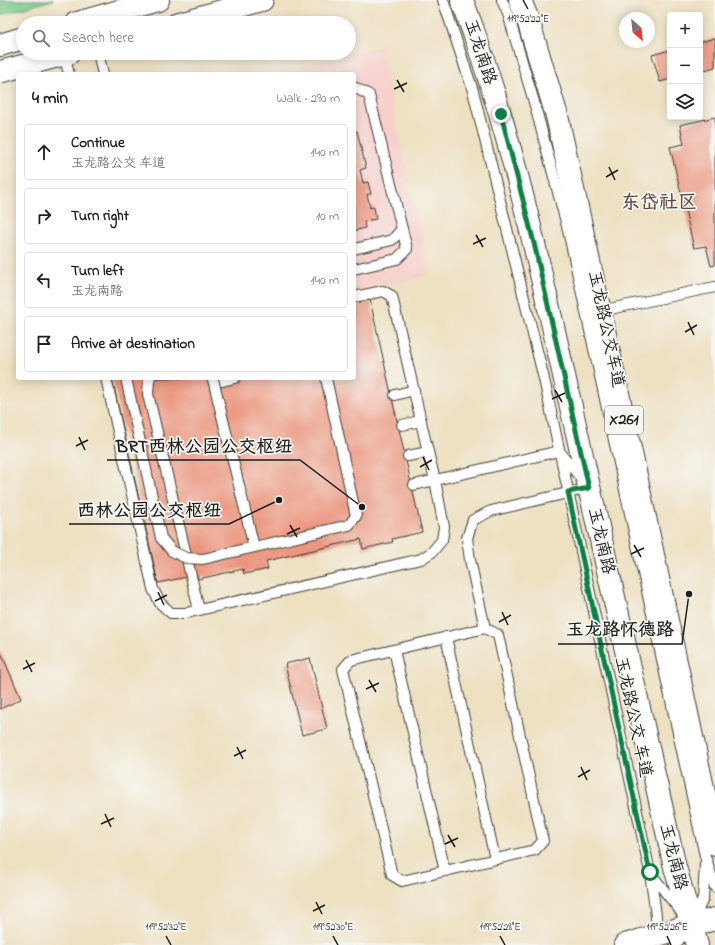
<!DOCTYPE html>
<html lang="en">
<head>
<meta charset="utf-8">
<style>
	:root { --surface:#fff; --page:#f2f2f2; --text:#202124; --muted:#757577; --line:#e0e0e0 }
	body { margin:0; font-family:"Indie Flower","LXGW WenKai TC",sans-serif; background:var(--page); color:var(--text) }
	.controls { position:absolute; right:12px; top:12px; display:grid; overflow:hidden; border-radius:4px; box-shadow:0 2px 10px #0003 }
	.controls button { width:36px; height:36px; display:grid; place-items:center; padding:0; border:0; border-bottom:1px solid var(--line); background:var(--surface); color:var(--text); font:20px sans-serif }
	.compass { position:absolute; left:619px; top:12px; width:36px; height:36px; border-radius:50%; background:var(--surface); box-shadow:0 2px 10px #0003; rotate:153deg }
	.stop { position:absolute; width:12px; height:12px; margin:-9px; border:3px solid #0b8043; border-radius:50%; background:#fff }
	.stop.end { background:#0b8043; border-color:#fff; box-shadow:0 1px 4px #0008 }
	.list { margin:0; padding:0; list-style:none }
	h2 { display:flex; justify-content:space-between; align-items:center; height:52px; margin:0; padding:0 16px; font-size:17px }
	h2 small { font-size:13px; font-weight:400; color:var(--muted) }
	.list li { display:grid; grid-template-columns:26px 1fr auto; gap:12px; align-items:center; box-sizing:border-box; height:56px; margin:0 8px 8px; padding:0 8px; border:1px solid var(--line); border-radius:4px }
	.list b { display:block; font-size:15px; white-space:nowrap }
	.list p { margin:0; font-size:13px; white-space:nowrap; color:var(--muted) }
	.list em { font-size:13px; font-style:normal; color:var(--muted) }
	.icon { flex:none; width:22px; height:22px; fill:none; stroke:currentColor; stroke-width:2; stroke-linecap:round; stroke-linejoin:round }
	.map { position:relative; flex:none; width:715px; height:945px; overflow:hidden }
	.search { position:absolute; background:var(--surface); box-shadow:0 2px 10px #0003; left:16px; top:16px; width:340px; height:44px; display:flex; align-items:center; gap:10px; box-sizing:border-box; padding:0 14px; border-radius:22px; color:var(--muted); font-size:15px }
	.panel { position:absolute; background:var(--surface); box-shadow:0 2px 10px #0003; left:16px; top:72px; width:340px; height:308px; border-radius:4px }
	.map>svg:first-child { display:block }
	.built { fill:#f7d0cc }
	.green { fill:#77c88a; stroke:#4a7253 }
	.building { fill:#eb9780 }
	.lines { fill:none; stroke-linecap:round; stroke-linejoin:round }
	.service-casing { stroke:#3c3a35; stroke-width:12 }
	.secondary-casing { stroke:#3c3a35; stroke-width:24 }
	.primary-casing { stroke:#3c3a35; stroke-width:24 }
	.service { stroke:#fff; stroke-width:10 }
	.secondary { stroke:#fff; stroke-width:22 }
	.primary { stroke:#fff; stroke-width:22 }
	.service-bridge-casing { stroke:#3c3a35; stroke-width:12; stroke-linecap:butt }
	.service-bridge { stroke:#fff; stroke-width:10 }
	.route { stroke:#0b8043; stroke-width:5 }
	.ticks { fill:none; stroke:#1c1c1c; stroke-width:1.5 }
	.labels { text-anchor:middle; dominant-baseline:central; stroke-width:3.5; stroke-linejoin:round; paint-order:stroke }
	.shield { fill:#f6f6f2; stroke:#5d5d5c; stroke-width:1 }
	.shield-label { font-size:16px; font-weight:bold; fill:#1c1c1c }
	.street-label { font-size:17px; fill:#1c1c1c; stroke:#f6f6f2 }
	.quarter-label { font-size:19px; font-weight:bold; fill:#64473f; stroke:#f6f6f2 }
	.ticks-label { font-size:10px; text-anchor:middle; fill:#1c1c1c; stroke:#f6f6f2; stroke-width:3.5; stroke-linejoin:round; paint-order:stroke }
	.leader { fill:none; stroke:#1c1c1c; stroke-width:1.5 }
	.callout-dot { fill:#1c1c1c; stroke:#f6f6f2; stroke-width:1.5 }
	.callout-label { font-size:18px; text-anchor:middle; font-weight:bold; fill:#1c1c1c; stroke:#f6f6f2; stroke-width:3.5; stroke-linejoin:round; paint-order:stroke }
</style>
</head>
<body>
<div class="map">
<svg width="715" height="945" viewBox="0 0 715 945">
	<rect width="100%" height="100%" fill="#f6f6f2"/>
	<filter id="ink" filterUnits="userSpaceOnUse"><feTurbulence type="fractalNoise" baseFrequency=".025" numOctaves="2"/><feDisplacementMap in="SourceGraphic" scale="8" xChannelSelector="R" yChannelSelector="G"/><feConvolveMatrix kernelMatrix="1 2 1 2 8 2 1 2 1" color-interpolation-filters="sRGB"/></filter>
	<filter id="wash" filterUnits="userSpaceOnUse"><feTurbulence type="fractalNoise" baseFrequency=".012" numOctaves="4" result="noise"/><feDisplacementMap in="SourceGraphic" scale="16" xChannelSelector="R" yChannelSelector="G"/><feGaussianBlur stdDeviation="0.9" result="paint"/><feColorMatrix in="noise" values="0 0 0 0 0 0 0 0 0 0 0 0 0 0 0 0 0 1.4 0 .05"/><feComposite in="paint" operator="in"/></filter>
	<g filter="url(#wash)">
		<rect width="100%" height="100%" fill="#eee1c2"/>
		<polygon class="built" points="380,46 429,275 354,293 354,74 274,74"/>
		<polygon class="green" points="0,0 53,0 0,15"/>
		<g id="blocks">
			<g class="building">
				<polygon points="715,38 715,67 700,71 700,42"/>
				<polygon points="670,50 670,79 660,82 652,55"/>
				<polygon points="715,117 715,265 711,266 706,246 694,248 670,147 684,144 680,125"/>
				<polygon points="354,131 357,131 366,168 360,170 363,183 368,182 371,194 367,194 370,208 374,207 376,219 364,221 365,228 354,231"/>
				<polygon points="370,300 422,532 392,539 393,542 363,549 361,539 266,561 268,569 244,574 243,569 198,579 197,575 158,583 112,378 354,378 354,303"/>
				<polygon points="0,650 21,699 0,709"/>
				<polygon points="310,658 327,729 302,735 285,664"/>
			</g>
		</g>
	</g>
	<g filter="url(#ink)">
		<use href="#blocks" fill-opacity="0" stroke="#3c3a35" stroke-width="1"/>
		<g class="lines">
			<g class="service-casing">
				<g id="service">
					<path d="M443 0 473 91 544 379 650 872C651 885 660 927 655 936"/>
					<polyline points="502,0 508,14 534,102 568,230 705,856 715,887"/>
					<polyline points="64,53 64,54 69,74"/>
					<polyline points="98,53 103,74"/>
					<polyline points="354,88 356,88 369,95 402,229 392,240 354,249"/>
					<polyline points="354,269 397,259 407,249 402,229"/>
					<polyline points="600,311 715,287"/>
					<polyline points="106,378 153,589 160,603 171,613 186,613 421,559 432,552 442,540 444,527 435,480 428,452 392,296 383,291 354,297"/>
					<polyline points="150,378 149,380 148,394 199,610"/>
					<polyline points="214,383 235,378"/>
					<polyline points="395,395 414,390"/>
					<polyline points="402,425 421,421"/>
					<polyline points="408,456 428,452"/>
					<polyline points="414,485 559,451"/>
					<polyline points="485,628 351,660 343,669 392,875 402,881 535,850 543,841 498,635 485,628 470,560 467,538 473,520 491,511 589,488 559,451"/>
					<polyline points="446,637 495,859"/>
					<polyline points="394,650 445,871"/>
					<polyline points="651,874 682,913"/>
					<polyline points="675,945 691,925 703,899 705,864"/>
				</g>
			</g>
			<g class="secondary-casing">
				<g id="secondary">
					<polyline points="77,23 158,0"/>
					<polyline points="178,23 262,0"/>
					<polyline points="0,45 23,38"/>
					<polyline points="0,72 69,53"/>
				</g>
			</g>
			<g class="primary-casing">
				<g id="primary">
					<path d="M462 0C511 129 539 264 569 398 604 555 640 711 675 867L697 945"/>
					<polyline points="520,0 528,20 557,116 635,471 715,844"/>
					<polyline points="625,945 691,925 715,919"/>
				</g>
			</g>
			<use href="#service" class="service"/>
			<use href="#secondary" class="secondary"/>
			<use href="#primary" class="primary"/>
			<g class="service-bridge-casing">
				<g id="service-bridge">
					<polyline points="126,378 161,538 172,551 186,558 203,559 349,525 356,516 326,378"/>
					<polyline points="212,378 214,383 254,547"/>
				</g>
			</g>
			<use href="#service-bridge" class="service-bridge"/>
		</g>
	</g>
	<g class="lines" filter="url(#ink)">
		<polyline class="route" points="501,114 534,243 589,488 568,492 650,872"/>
	</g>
	<path class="ticks" d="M523 0 528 9M397 80 404 92M394 89 407 83M609 167 615 180M606 177 618 170M476 235 483 247M473 244 486 238M688 322 694 335M685 332 697 325M555 390 562 402M552 399 565 393M79 437 85 450M76 446 88 440M423 457 429 470M420 467 432 460M290 525 297 537M287 534 300 528M634 545 641 557M631 554 644 548M158 592 164 605M155 601 167 595M502 612 508 625M499 622 511 615M26 660 32 672M23 669 35 663M369 680 376 692M366 689 379 683M237 747 243 759M234 756 246 750M581 767 587 780M578 777 590 770M105 814 111 827M101 824 114 818M448 835 455 847M445 844 458 838M316 902 322 914M313 911 325 905M166 936 171 945M333 936 338 945M500 936 505 945M667 936 671 945"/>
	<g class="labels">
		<rect class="shield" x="605" y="406" width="38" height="28" rx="3"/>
		<g class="shield-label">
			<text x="624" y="420">X261</text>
		</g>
		<g class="street-label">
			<text transform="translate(480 52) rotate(72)">玉龙南路</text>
			<text transform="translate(606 329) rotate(78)">玉龙路公交车道</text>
			<text transform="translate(601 541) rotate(77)">玉龙南路</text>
			<text transform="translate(633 717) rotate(78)">玉龙路公交 车道</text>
			<text transform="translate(673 857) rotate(76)">玉龙南路</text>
		</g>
		<g class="quarter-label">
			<text x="659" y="203">东岱社区</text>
		</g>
	</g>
	<g class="ticks-label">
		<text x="528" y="22">119°52'22"E</text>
		<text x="166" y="930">119°52'32"E</text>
		<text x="333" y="930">119°52'30"E</text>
		<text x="500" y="930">119°52'28"E</text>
		<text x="667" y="930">119°52'26"E</text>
	</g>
	<path class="leader" d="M362 507L300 460H107M279 500L229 524H69M689 594L682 644H558"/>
	<g class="callout-dot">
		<circle cx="362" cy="507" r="4"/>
		<circle cx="279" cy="500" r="4"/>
		<circle cx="689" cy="594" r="4"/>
	</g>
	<g class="callout-label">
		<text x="204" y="452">BRT西林公园公交枢纽</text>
		<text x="149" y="516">西林公园公交枢纽</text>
		<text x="620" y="635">玉龙路怀德路</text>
	</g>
</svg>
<div class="controls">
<button>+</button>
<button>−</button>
<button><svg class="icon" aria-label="layers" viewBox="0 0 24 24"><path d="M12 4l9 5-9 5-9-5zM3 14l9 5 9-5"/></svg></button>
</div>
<svg class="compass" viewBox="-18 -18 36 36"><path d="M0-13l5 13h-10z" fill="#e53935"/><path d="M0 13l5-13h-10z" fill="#757577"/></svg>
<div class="stop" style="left:650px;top:872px"></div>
<div class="stop end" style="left:501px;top:114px"></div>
<div class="search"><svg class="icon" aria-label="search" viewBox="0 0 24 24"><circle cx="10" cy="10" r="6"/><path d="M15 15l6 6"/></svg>Search here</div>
<section class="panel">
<h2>4 min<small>Walk · 290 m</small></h2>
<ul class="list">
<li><svg class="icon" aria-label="ahead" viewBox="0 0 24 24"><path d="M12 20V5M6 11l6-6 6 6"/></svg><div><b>Continue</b><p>玉龙路公交 车道</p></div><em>140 m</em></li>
<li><svg class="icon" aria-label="right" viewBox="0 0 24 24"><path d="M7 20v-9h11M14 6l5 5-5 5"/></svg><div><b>Turn right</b></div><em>10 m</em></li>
<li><svg class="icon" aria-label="left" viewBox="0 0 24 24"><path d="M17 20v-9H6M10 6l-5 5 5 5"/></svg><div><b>Turn left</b><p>玉龙南路</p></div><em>140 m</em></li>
<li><svg class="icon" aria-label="arrive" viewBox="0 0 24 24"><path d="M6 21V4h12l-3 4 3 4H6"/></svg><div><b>Arrive at destination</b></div></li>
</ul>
</section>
</div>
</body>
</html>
